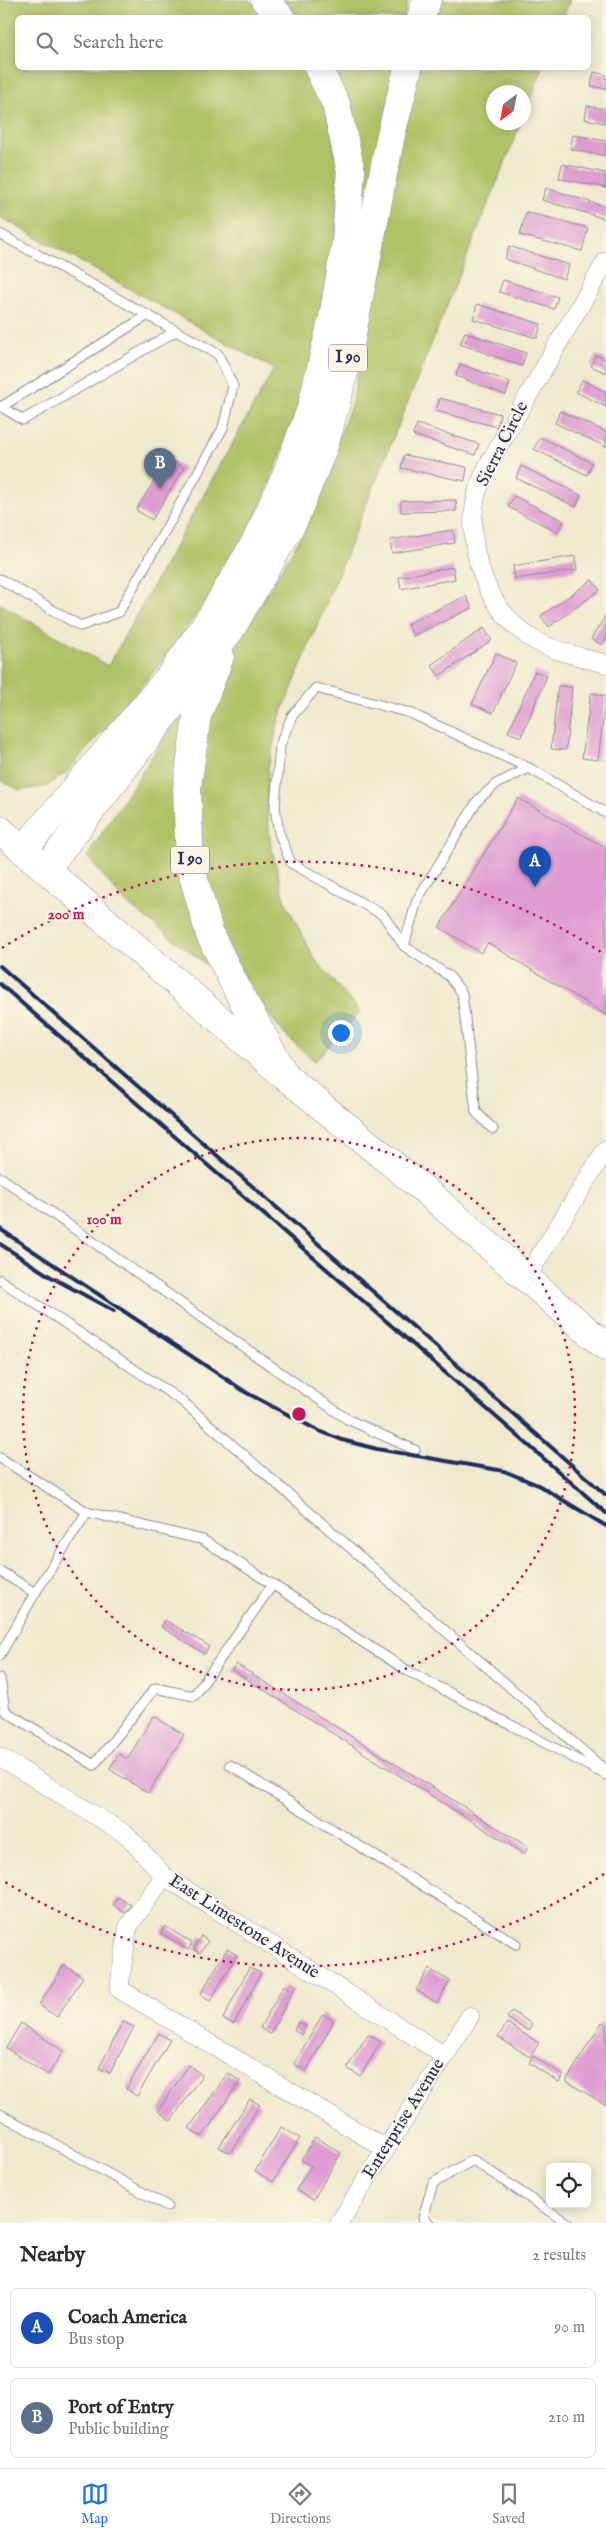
<!DOCTYPE html>
<html lang="en">
<head>
<meta charset="utf-8">
<style>
	:root { --surface:#fff; --page:#f7f7f7; --text:#2b2b33; --muted:#7c7c81; --line:#e1e1e2; --accent:#1a73e8 }
	body { margin:0; font-family:"IM FELL English",serif; background:var(--page); color:var(--text) }
	.controls { position:absolute; right:15px; bottom:15px; display:grid; overflow:hidden; border-radius:8px; box-shadow:0 2px 12px #0003 }
	.controls button { width:45px; height:45px; display:grid; place-items:center; padding:0; border:0; border-bottom:1px solid var(--line); background:var(--surface); color:var(--text); font:25px sans-serif }
	.compass { position:absolute; left:486px; top:85px; width:45px; height:45px; border-radius:50%; background:var(--surface); box-shadow:0 2px 12px #0003; rotate:212deg }
	.you { position:absolute; left:340px; top:1032px; width:18px; height:18px; margin:-12px; border:4px solid #fff; border-radius:50%; background:#1a73e8; box-shadow:0 0 0 8px #1a73e833 }
	.badge { display:grid; place-items:center; width:32px; height:32px; border-radius:50%; background:var(--accent); color:#fff; font-size:16px; font-weight:700 }
	.pin { position:absolute; translate:-50% -41px; filter:drop-shadow(0 1px 2px #0008) }
	.pin::after { content:''; position:absolute; top:26px; width:18px; height:15px; background:inherit; clip-path:polygon(0 0,100% 0,50% 100%) }
	.list { margin:0; padding:0; list-style:none }
	h2 { display:flex; justify-content:space-between; align-items:center; height:65px; margin:0; padding:0 20px; font-size:21px }
	h2 small { font-size:16px; font-weight:400; color:var(--muted) }
	.list li { display:grid; grid-template-columns:32px 1fr auto; gap:15px; align-items:center; box-sizing:border-box; height:80px; margin:0 10px 10px; padding:0 10px; border:1px solid var(--line); border-radius:8px }
	.list b { display:block; font-size:19px; white-space:nowrap }
	.list p { margin:0; font-size:16px; white-space:nowrap; color:var(--muted) }
	.list em { font-size:16px; font-style:normal; color:var(--muted) }
	.icon { flex:none; width:28px; height:28px; fill:none; stroke:currentColor; stroke-width:2; stroke-linecap:round; stroke-linejoin:round }
	.map { position:relative; flex:none; width:606px; height:2223px; overflow:hidden }
	.search { position:absolute; background:var(--surface); box-shadow:0 2px 12px #0003; left:15px; right:15px; top:15px; height:55px; display:flex; align-items:center; gap:12px; box-sizing:border-box; padding:0 18px; border-radius:8px; color:var(--muted); font-size:19px }
	.sheet { height:245px; background:var(--surface) }
	nav { display:flex; justify-content:space-around; align-items:center; box-sizing:border-box; height:70px; border-top:1px solid var(--line); background:var(--surface); font-size:14px; color:var(--muted) }
	nav a { display:grid; justify-items:center; gap:2px }
	nav .on { color:var(--accent) }
	.map>svg:first-child { display:block }
	.green { fill:#afc165; stroke:#657862 }
	.building { fill:#de9cd2 }
	.lines { fill:none; stroke-linecap:round; stroke-linejoin:round }
	.lane-casing { stroke:#868c96; stroke-width:11 }
	.street-casing { stroke:#868c96; stroke-width:19 }
	.primary-casing { stroke:#868c96; stroke-width:29 }
	.highway-casing { stroke:#868c96; stroke-width:29 }
	.lane { stroke:#fff; stroke-width:9 }
	.street { stroke:#fff; stroke-width:18 }
	.primary { stroke:#fff; stroke-width:28 }
	.highway { stroke:#fff; stroke-width:28 }
	.rail { stroke:#1b2f5e; stroke-width:4 }
	.ring { fill:none; stroke:#c2185b; stroke-width:2.5; stroke-dasharray:2.5 5 }
	.labels { text-anchor:middle; dominant-baseline:central; stroke-width:4; stroke-linejoin:round; paint-order:stroke }
	.shield { fill:#fcf5e5; stroke:#5e6a86; stroke-width:1 }
	.shield-label { font-size:16px; font-weight:bold; fill:#1b2f5e }
	.street-label { font-size:18px; fill:#1b2f5e; stroke:#fcf5e5 }
	.centre { fill:#c2185b; stroke:#fcf5e5; stroke-width:2.5 }
	.ring-label { font-size:15px; text-anchor:middle; font-weight:bold; fill:#c2185b; stroke:#fcf5e5; stroke-width:4; stroke-linejoin:round; paint-order:stroke }
</style>
</head>
<body>
<div class="map">
<svg width="606" height="2223" viewBox="0 0 606 2223">
	<rect width="100%" height="100%" fill="#fcf5e5"/>
	<filter id="ink" filterUnits="userSpaceOnUse"><feTurbulence type="fractalNoise" baseFrequency=".02" numOctaves="2"/><feDisplacementMap in="SourceGraphic" scale="10" xChannelSelector="R" yChannelSelector="G"/><feConvolveMatrix kernelMatrix="1 2 1 2 8 2 1 2 1" color-interpolation-filters="sRGB"/></filter>
	<filter id="wash" filterUnits="userSpaceOnUse"><feTurbulence type="fractalNoise" baseFrequency=".0096" numOctaves="4" result="noise"/><feDisplacementMap in="SourceGraphic" scale="20" xChannelSelector="R" yChannelSelector="G"/><feGaussianBlur stdDeviation="1.12" result="paint"/><feColorMatrix in="noise" values="0 0 0 0 0 0 0 0 0 0 0 0 0 0 0 0 0 1.4 0 .05"/><feComposite in="paint" operator="in"/></filter>
	<g filter="url(#wash)">
		<rect width="100%" height="100%" fill="#f1e9ce"/>
		<g class="green">
			<polygon points="0,0 249,0 269,17 18,18 18,68 305,68 317,89 332,129 338,181 336,233 307,379 284,447 254,521 206,601 154,672 66,773 45,787 20,790 0,780 0,604 108,666 274,369 0,217"/>
			<polygon points="283,0 408,0 404,18 298,17"/>
			<polygon points="434,0 570,0 563,17 429,18"/>
			<polygon points="331,68 395,68 367,216 358,215"/>
			<polygon points="415,68 543,68 524,116 524,92 494,92 494,122 521,123 278,722 268,769 267,808 271,846 285,901 314,958 360,1012 315,1061 285,1035 251,991 222,932 202,864 196,788 206,716 227,662 305,529 353,400"/>
			<polygon points="195,691 180,748 211,960 207,965 125,902 87,856"/>
		</g>
		<g id="blocks">
			<g class="building">
				<polygon points="594,72 606,75 606,89 591,86"/>
				<polygon points="587,106 606,109 606,123 585,119"/>
				<polygon points="573,135 606,141 606,156 570,149"/>
				<polygon points="562,164 606,173 606,188 559,178"/>
				<polygon points="546,188 606,207 606,219 542,200"/>
				<polygon points="526,212 588,228 582,251 520,235"/>
				<polygon points="509,246 569,265 564,279 505,259"/>
				<polygon points="503,280 558,297 554,309 499,292"/>
				<polygon points="477,304 541,324 537,338 473,319"/>
				<polygon points="465,332 526,353 522,366 460,344"/>
				<polygon points="596,355 606,359 606,373 591,366"/>
				<polygon points="460,364 510,382 506,395 456,376"/>
				<polygon points="582,380 606,392 606,407 576,392"/>
				<polygon points="440,398 500,414 497,427 436,411"/>
				<polygon points="560,411 606,432 606,447 555,423"/>
				<polygon points="417,424 479,444 475,455 413,435"/>
				<polygon points="540,437 592,463 587,475 534,449"/>
				<polygon points="404,455 467,467 465,481 401,468"/>
				<polygon points="168,458 184,468 152,520 136,510"/>
				<polygon points="521,466 581,495 576,507 516,478"/>
				<polygon points="514,496 564,521 558,532 508,507"/>
				<polygon points="456,500 456,511 401,512 401,501"/>
				<polygon points="453,530 455,543 392,553 390,540"/>
				<polygon points="575,556 577,570 515,579 513,566"/>
				<polygon points="453,567 455,579 401,589 399,577"/>
				<polygon points="592,580 600,590 549,627 541,616"/>
				<polygon points="466,596 472,608 413,636 407,624"/>
				<polygon points="606,615 606,638 602,645 591,639"/>
				<polygon points="484,628 492,640 439,676 431,665"/>
				<polygon points="496,653 516,663 493,713 472,704"/>
				<polygon points="535,671 547,676 521,737 508,732"/>
				<polygon points="558,686 572,687 566,750 551,749"/>
				<polygon points="591,693 606,696 598,760 582,758"/>
				<polygon points="518,798 606,848 606,1015 488,943 481,953 439,927"/>
				<polygon points="165,1620 209,1646 205,1654 161,1627"/>
				<polygon points="236,1664 528,1847 524,1854 232,1670"/>
				<polygon points="154,1716 184,1735 148,1793 109,1769 119,1754 127,1759"/>
				<polygon points="118,1897 131,1905 125,1913 113,1905"/>
				<polygon points="165,1926 192,1943 188,1950 161,1933"/>
				<polygon points="201,1936 208,1941 200,1953 194,1949"/>
				<polygon points="227,1949 237,1955 210,2001 200,1995"/>
				<polygon points="64,1965 83,1977 57,2017 39,2005"/>
				<polygon points="249,1968 261,1973 234,2024 223,2019"/>
				<polygon points="429,1969 450,1981 437,2003 416,1990"/>
				<polygon points="284,1985 294,1990 270,2034 260,2028"/>
				<polygon points="512,2011 532,2024 528,2031 507,2018"/>
				<polygon points="323,2014 334,2021 306,2071 294,2064"/>
				<polygon points="123,2022 134,2027 110,2073 99,2068"/>
				<polygon points="298,2022 306,2026 301,2035 294,2030"/>
				<polygon points="602,2022 606,2025 606,2105 566,2081"/>
				<polygon points="21,2023 63,2051 48,2075 6,2048"/>
				<polygon points="507,2023 539,2043 530,2057 498,2037"/>
				<polygon points="159,2033 170,2040 137,2096 126,2089"/>
				<polygon points="368,2034 381,2042 360,2076 347,2068"/>
				<polygon points="533,2056 563,2075 559,2082 529,2063"/>
				<polygon points="189,2065 202,2075 171,2121 158,2111"/>
				<polygon points="228,2073 240,2081 202,2137 189,2128"/>
				<polygon points="250,2099 260,2105 230,2153 219,2147"/>
				<polygon points="281,2127 300,2138 273,2182 255,2171"/>
				<polygon points="315,2137 341,2153 313,2200 296,2190 311,2166 301,2160"/>
			</g>
		</g>
	</g>
	<g filter="url(#ink)">
		<use href="#blocks" fill-opacity="0" stroke="#868c96" stroke-width="1"/>
		<g class="lines">
			<g class="lane-casing">
				<g id="lane">
					<polyline points="0,234 218,354 233,386 223,428 119,612 80,626 0,579"/>
					<polyline points="0,406 23,420 176,331"/>
					<polyline points="1,407 148,315"/>
					<polyline points="404,946 383,915 291,863 279,833 275,807 280,745 292,716 316,688 410,713 529,768 606,813"/>
					<polyline points="493,1129 476,1112 462,993 449,976 404,946 417,900 478,800 496,784 529,768"/>
					<polyline points="0,1177 347,1419 415,1450"/>
					<polyline points="0,1280 182,1401 606,1771"/>
					<polyline points="0,1458 87,1512 203,1540 408,1671 606,1775"/>
					<polyline points="0,1571 35,1593"/>
					<polyline points="0,1655 35,1593 87,1512"/>
					<polyline points="0,1678 5,1711 94,1765 155,1688 194,1696 273,1584"/>
					<polyline points="230,1765 516,1944"/>
					<polyline points="0,2114 167,2206"/>
					<polyline points="429,2223 423,2218 433,2183 473,2160 567,2223"/>
				</g>
			</g>
			<g class="street-casing">
				<g id="street">
					<path d="M606 261 488 465C484 475 478 486 476 497 465 550 487 611 534 640 556 652 582 657 606 664"/>
					<polyline points="526,1278 606,1149"/>
					<polyline points="0,1757 127,1835 164,1876 445,2056"/>
					<polyline points="164,1876 128,1927 119,1989 386,2149"/>
					<polyline points="339,2223 470,2016"/>
				</g>
			</g>
			<g class="primary-casing">
				<polyline id="primary" points="0,830 286,1077 428,1193 606,1347"/>
			</g>
			<g class="highway-casing">
				<g id="highway">
					<polyline points="265,0 281,18"/>
					<polyline points="421,18 427,0"/>
					<polyline points="220,656 197,716 187,788 190,865 210,935 241,997 286,1077"/>
					<polyline points="23,850 172,674 213,614 255,543 285,478 311,409 333,317 346,242 351,171 336,104 318,68"/>
					<polyline points="46,869 231,629 294,520 324,446 346,365 390,139 408,68"/>
				</g>
			</g>
			<use href="#lane" class="lane"/>
			<use href="#street" class="street"/>
			<use href="#primary" class="primary"/>
			<use href="#highway" class="highway"/>
			<g class="rail">
				<polyline points="0,966 606,1495"/>
				<polyline points="0,984 606,1513"/>
				<polyline points="0,1229 247,1393 317,1430 342,1440 377,1449 504,1471 538,1485 606,1526"/>
				<polyline points="0,1244 51,1277 114,1311"/>
			</g>
		</g>
	</g>
	<g class="ring">
		<circle cx="299" cy="1414" r="276"/>
		<path d="M604 1874A552 552 0 0 1 2 1880M2 948A552 552 0 0 1 604 954"/>
	</g>
	<g class="labels">
		<g class="shield">
			<rect x="329" y="344.5" width="38" height="27" rx="4"/>
			<rect x="171" y="846.5" width="38" height="27" rx="4"/>
		</g>
		<g class="shield-label">
			<text x="348" y="358">I 90</text>
			<text x="190" y="860">I 90</text>
		</g>
		<g class="street-label">
			<text transform="translate(503 444) rotate(-63)">Sierra Circle</text>
			<text transform="translate(244 1927) rotate(33)">East Limestone Avenue</text>
			<text transform="translate(404 2119) rotate(-58)">Enterprise Avenue</text>
		</g>
	</g>
	<circle cx="299" cy="1414" r="8" class="centre"/>
	<g class="ring-label">
		<text x="66" y="919">200 m</text>
		<text x="104" y="1224">100 m</text>
	</g>
</svg>
<div class="controls">
<button><svg class="icon" aria-label="locate" viewBox="0 0 24 24"><circle cx="12" cy="12" r="6"/><path d="M12 2v4M12 18v4M2 12h4M18 12h4"/></svg></button>
</div>
<svg class="compass" viewBox="-18 -18 36 36"><path d="M0-13l5 13h-10z" fill="#e53935"/><path d="M0 13l5-13h-10z" fill="#7c7c81"/></svg>
<div class="you"></div>
<div class="pin badge" style="left:535px;top:887px;background:#1a4fb4">A</div>
<div class="pin badge" style="left:160px;top:489px;background:#5c6f8a">B</div>
<div class="search"><svg class="icon" aria-label="search" viewBox="0 0 24 24"><circle cx="10" cy="10" r="6"/><path d="M15 15l6 6"/></svg>Search here</div>
</div>
<section class="sheet">
<h2>Nearby<small>2 results</small></h2>
<ul class="list">
<li><span class="badge" style="background:#1a4fb4">A</span><div><b>Coach America</b><p>Bus stop</p></div><em>90 m</em></li>
<li><span class="badge" style="background:#5c6f8a">B</span><div><b>Port of Entry</b><p>Public building</p></div><em>210 m</em></li>
</ul>
</section>
<nav>
<a class="on"><svg class="icon" aria-label="map" viewBox="0 0 24 24"><path d="M3 6l6-2 6 2 6-2v14l-6 2-6-2-6 2zM9 4v14M15 6v14"/></svg>Map</a>
<a><svg class="icon" aria-label="directions" viewBox="0 0 24 24"><path d="M12 3l9 9-9 9-9-9zM9 14v-3h6M13 9l2 2-2 2"/></svg>Directions</a>
<a><svg class="icon" aria-label="saved" viewBox="0 0 24 24"><path d="M7 4h10v16l-5-4-5 4z"/></svg>Saved</a>
</nav>
</body>
</html>
